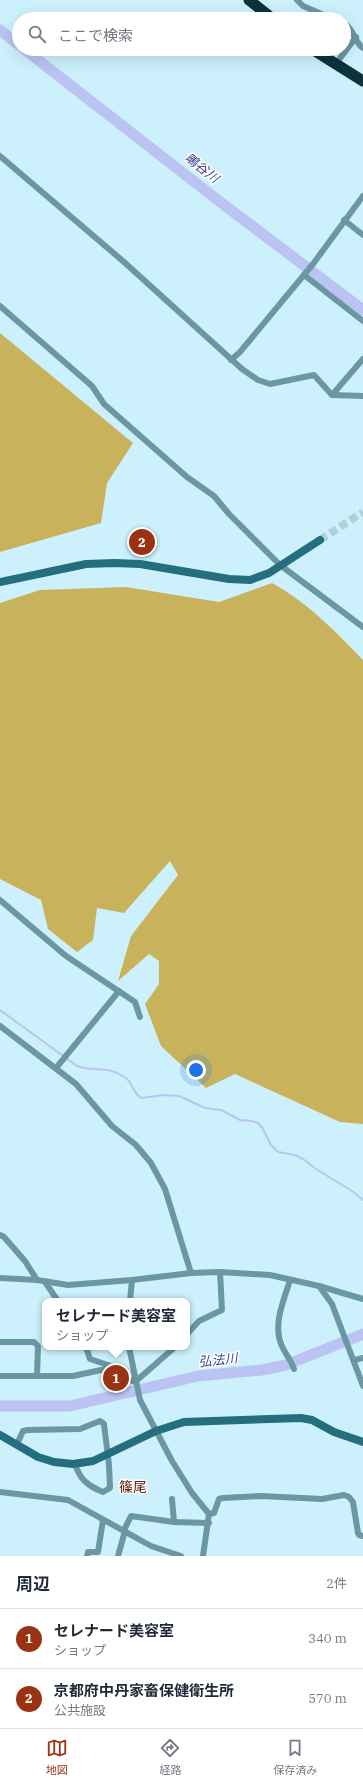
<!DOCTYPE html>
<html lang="ja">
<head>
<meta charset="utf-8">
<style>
	:root { --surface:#fff; --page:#f2f2f3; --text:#1f2937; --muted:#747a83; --line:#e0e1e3; --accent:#9a3214 }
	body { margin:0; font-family:"IBM Plex Serif","Noto Sans JP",serif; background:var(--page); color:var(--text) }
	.you { position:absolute; left:196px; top:1070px; width:14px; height:14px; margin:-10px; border:3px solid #fff; border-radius:50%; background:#1a73e8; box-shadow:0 0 0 6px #1a73e833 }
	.badge { display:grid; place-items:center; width:26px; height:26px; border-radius:50%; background:var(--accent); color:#fff; font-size:13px; font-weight:700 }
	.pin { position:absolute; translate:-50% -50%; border:2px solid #fff; box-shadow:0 1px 4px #0006 }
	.popup { position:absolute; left:42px; top:1298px; width:148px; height:52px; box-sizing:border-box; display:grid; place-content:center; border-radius:8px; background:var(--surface); filter:drop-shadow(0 1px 3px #0005); font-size:13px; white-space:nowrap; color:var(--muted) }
	.popup b { font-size:15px; color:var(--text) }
	.popup::after { content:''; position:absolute; left:50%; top:100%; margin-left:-8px; border:8px solid transparent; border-top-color:var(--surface) }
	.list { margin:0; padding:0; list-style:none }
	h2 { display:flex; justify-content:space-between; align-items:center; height:52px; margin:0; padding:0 16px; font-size:17px }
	h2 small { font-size:13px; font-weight:400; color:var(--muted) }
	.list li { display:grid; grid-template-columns:26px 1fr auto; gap:12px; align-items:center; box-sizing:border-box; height:60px; padding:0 16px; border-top:1px solid var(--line) }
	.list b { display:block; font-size:15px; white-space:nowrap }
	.list p { margin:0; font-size:13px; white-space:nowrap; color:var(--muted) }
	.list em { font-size:13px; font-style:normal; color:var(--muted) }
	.icon { flex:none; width:22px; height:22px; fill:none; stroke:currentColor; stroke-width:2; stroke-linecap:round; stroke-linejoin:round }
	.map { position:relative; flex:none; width:363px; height:1556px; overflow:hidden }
	.search { position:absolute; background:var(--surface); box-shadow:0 4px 16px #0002; left:12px; right:12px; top:12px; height:44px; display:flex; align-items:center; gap:10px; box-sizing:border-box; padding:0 14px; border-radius:22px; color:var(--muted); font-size:15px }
	.sheet { height:172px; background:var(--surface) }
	nav { display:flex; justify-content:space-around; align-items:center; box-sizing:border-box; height:56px; border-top:1px solid var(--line); background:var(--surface); font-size:11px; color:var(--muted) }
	nav a { display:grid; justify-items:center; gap:2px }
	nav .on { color:var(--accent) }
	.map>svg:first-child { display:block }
	.forest { fill:#c8b35c }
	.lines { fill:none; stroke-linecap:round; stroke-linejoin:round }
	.stream { stroke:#bac3f2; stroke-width:2 }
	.river { stroke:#bac3f2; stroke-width:11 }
	.secondary-tunnel { stroke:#aed1db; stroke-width:8; stroke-dasharray:8 4; stroke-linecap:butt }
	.street { stroke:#6b97a2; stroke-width:6 }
	.secondary { stroke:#246e7f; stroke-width:8 }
	.highway { stroke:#0c323b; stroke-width:11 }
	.labels { text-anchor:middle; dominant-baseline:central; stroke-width:3; stroke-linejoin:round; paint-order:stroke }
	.water-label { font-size:13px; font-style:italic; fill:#3e449c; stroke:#fff }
	.quarter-label { font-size:14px; fill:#642210; stroke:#fff }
</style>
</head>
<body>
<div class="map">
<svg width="363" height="1556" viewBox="0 0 363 1556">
	<rect width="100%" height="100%" fill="#ccf1fc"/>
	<g class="forest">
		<polygon points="0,333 133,443 107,483 101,523 0,552"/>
		<path d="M272 583C307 602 335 631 363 660V1124L340 1122 235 1074 206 1088 161 1046 145 1004 159 984V961L149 954 118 981 131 936 178 875 170 861 124 913 97 908 93 940 77 952 48 929 41 900 0 879V603L40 590 126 587 219 602Z"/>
	</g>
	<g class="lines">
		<path class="stream" d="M0 1010 77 1066C97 1073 105 1064 126 1078 133 1084 133 1093 141 1098L165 1095 179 1096 205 1108 221 1110 240 1120 252 1121 258 1123 263 1129 271 1145 278 1152 295 1155 303 1159 316 1169 352 1191 363 1200"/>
		<g class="river">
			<polyline points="0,30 19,45"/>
			<polyline points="24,49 219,201 363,310"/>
			<polyline points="0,1406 70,1406 198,1376 262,1370 286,1365 363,1334"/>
		</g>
		<polyline class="secondary-tunnel" points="320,540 363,512"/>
		<g class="street">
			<polyline points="297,0 303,6 333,19"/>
			<path d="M344 23C354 29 354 42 363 48"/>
			<polyline points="335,65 356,37"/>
			<polyline points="0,156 124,262 242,369 258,380 270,384 314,375 332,395 363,396"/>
			<polyline points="344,220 363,235"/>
			<polyline points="304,275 363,321"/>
			<polyline points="0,306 92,386 104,404 187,477 214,496 229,514 280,565 363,627"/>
			<polyline points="231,360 240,352 313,264 363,196"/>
			<polyline points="332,395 363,359"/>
			<polyline points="0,900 66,956 135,1002 140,1017"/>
			<polyline points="0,1026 76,1084 112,1126 136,1145 151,1163 165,1189 191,1273"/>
			<polyline points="56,1068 119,991"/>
			<polyline points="0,1235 4,1237 25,1261 37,1280"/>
			<polyline points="0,1278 37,1280 68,1285 132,1280 191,1273 220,1272 270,1275 319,1286 332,1304 363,1386"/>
			<path d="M290 1280C284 1300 273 1323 281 1344 284 1352 291 1360 294 1369"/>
			<polyline points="45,1282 58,1301"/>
			<polyline points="319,1286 363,1299"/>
			<polyline points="130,1301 132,1280"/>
			<polyline points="187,1334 199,1321 222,1310 220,1272"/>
			<polyline points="0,1342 34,1342 38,1346 37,1376"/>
			<polyline points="86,1347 90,1359 114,1367"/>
			<polyline points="129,1347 140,1400 172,1461 192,1493 209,1514 203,1556"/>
			<polyline points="355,1360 363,1358"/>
			<polyline points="0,1376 73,1376 115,1367 130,1380 135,1382 175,1347"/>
			<path d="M17 1444 23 1431 28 1430 80 1429 100 1421 104 1424 109 1465 110 1488 103 1492C88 1486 79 1479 75 1463"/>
			<polyline points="0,1492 68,1500 151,1546 181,1556"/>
			<polyline points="172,1499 174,1522"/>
			<polyline points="209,1514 214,1513 219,1499 223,1498 261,1496 322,1499 344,1495 349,1497 353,1502 358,1533 359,1535 363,1536"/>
			<polyline points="124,1530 131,1516 174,1522 209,1523"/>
			<polyline points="87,1556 88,1552 98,1552 103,1520"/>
			<polyline points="118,1556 125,1531"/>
		</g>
		<g class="secondary">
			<polyline points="0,582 86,564 115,563 140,564 229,579 250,580 269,573 320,540"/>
			<polyline points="0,1435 38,1457 54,1462 73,1464 93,1461 156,1431 184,1422 301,1418 312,1420 334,1432 363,1442"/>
		</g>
		<g class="highway">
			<polyline points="249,0 273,19"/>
			<polyline points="312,49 363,81"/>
		</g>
	</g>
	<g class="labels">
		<g class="water-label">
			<text transform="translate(202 168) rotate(38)">鴫谷川</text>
			<text transform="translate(218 1360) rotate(-6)">弘法川</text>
		</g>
		<g class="quarter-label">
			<text x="133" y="1487">篠尾</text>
		</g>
	</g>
</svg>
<div class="you"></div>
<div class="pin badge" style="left:116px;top:1378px">1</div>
<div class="popup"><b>セレナード美容室</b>ショップ</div>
<div class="pin badge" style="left:142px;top:542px">2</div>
<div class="search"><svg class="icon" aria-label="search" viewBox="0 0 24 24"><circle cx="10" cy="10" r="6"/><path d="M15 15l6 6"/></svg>ここで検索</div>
</div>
<section class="sheet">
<h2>周辺<small>2件</small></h2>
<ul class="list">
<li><span class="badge">1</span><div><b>セレナード美容室</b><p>ショップ</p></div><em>340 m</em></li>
<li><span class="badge">2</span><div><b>京都府中丹家畜保健衛生所</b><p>公共施設</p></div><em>570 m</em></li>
</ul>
</section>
<nav>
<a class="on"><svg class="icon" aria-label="map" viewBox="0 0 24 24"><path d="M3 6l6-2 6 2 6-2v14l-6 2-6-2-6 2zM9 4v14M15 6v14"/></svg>地図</a>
<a><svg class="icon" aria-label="directions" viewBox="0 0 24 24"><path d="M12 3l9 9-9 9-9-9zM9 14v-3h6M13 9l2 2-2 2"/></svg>経路</a>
<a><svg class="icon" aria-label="saved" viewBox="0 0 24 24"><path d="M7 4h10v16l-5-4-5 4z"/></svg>保存済み</a>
</nav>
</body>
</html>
